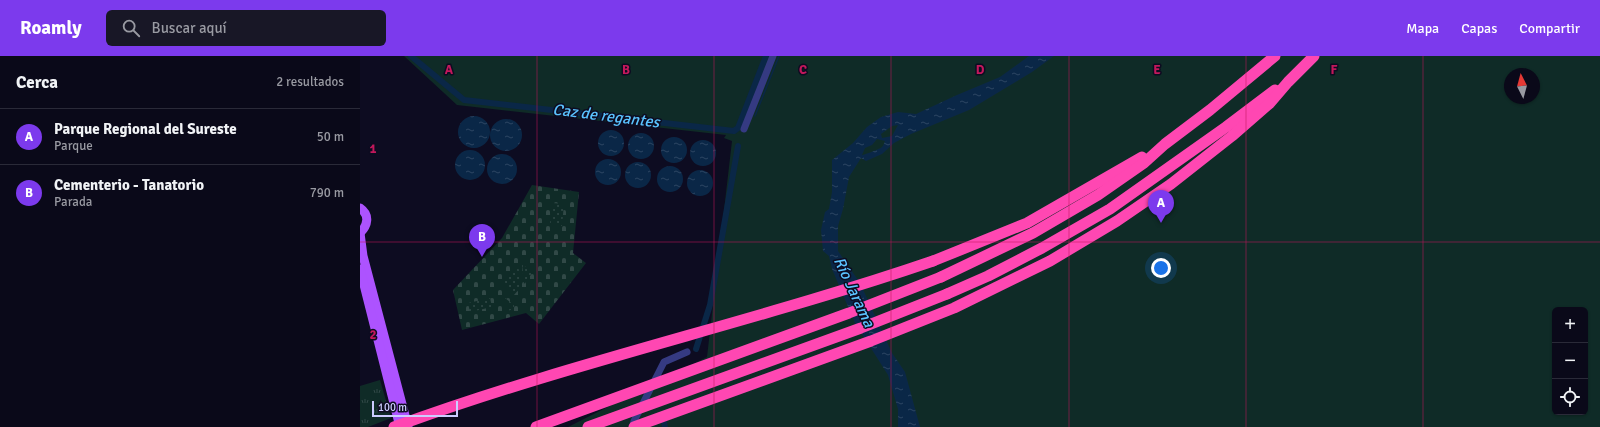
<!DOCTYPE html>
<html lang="es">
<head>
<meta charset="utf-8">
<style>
	:root { --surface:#0a0919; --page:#181726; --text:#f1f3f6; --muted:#999aa2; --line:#2a2a38; --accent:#7c3aed }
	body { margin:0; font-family:Signika,sans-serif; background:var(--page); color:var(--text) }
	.controls { position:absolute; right:12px; bottom:12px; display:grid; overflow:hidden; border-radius:6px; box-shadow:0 1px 3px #0004 }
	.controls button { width:36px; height:36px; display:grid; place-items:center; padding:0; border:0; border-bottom:1px solid var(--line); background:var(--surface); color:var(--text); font:20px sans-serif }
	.compass { position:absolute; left:1144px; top:12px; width:36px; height:36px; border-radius:50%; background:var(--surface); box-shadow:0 1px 3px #0004; rotate:354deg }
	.scale { position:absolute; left:12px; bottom:10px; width:86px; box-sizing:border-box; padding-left:4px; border:2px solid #ccf; border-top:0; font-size:11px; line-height:14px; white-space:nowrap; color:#ccf; -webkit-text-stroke:3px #0d0c21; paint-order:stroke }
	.you { position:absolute; left:801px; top:212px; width:14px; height:14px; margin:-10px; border:3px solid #fff; border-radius:50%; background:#1a73e8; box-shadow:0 0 0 6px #1a73e833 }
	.badge { display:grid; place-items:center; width:26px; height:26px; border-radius:50%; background:var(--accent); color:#fff; font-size:13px; font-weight:700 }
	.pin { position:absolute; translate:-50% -33px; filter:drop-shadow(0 1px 2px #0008) }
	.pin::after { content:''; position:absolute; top:21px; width:14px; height:12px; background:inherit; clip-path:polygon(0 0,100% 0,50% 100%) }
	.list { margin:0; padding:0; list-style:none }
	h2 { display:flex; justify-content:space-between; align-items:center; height:52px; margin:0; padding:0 16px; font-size:17px }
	h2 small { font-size:13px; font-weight:400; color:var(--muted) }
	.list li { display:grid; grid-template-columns:26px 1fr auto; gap:12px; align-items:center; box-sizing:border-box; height:56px; padding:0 16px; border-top:1px solid var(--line) }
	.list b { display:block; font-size:15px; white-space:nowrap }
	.list p { margin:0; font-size:13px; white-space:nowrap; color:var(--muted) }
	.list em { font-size:13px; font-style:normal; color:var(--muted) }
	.icon { flex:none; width:22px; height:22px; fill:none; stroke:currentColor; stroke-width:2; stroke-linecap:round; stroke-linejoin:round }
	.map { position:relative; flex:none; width:1240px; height:371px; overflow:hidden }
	header { display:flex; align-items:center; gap:24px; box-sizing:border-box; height:56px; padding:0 20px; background:var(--accent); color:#fff }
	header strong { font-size:19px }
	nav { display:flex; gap:22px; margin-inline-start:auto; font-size:14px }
	.search { width:280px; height:36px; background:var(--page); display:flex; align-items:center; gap:10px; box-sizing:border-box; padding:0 14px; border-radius:6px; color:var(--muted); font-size:15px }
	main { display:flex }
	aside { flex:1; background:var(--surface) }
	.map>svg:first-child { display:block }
	.grass { fill:url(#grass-tufts) }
	.cemetery { fill:url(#cemetery-stones) }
	.park { fill:#0f2b27; fill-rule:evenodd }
	.garden { fill:url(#garden-dots) }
	.water { fill:url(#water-ripples); fill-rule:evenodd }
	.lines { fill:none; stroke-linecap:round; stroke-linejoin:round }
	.stream { stroke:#0a2747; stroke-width:1.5 }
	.canal { stroke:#0a2747; stroke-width:6 }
	.minor { stroke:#353a82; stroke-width:7 }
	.major { stroke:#ad53ff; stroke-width:9 }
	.highway { stroke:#ff47b2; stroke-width:11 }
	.highway-bridge { stroke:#ff47b2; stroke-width:11 }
	.grid { fill:none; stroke:#c2185b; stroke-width:1; stroke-opacity:0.55 }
	.labels { text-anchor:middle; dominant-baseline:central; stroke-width:3; stroke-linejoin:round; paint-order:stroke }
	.water-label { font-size:16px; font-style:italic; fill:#5ac3ff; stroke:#0d0c21 }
	.grid-label { font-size:13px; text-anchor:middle; font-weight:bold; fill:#c2185b; stroke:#0d0c21; stroke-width:3; stroke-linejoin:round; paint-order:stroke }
</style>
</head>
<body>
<header>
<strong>Roamly</strong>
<div class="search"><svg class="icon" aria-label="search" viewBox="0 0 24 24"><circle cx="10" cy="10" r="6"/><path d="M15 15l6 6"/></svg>Buscar aquí</div>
<nav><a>Mapa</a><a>Capas</a><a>Compartir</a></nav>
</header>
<main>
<aside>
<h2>Cerca<small>2 resultados</small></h2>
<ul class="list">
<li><span class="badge">A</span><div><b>Parque Regional del Sureste</b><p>Parque</p></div><em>50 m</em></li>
<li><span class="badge">B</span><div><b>Cementerio - Tanatorio</b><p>Parada</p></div><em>790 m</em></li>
</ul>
</aside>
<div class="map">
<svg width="1240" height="371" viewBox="0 0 1240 371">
	<defs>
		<pattern id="grass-tufts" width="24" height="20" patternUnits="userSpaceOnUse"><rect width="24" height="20" fill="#0f2b27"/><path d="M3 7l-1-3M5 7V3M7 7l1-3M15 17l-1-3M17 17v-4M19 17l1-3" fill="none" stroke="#314947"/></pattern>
		<pattern id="cemetery-stones" width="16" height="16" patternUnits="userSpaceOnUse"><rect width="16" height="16" fill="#0f2b27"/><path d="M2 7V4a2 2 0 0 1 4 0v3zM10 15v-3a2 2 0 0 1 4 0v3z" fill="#314947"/></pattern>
		<pattern id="garden-dots" width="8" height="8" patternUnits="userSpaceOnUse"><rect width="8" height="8" fill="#0f2b27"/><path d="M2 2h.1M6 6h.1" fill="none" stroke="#314947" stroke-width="1.8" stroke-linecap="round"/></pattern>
		<pattern id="water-ripples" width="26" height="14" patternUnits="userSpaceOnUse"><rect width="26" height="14" fill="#0a2747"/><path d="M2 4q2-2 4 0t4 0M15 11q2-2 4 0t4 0" fill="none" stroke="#2c4563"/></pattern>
	</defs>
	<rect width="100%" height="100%" fill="#0d0c21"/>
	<polygon class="grass" points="20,324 31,362 8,371 0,371 0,330"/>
	<polygon class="cemetery" points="172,129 219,136 213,197 226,207 179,268 166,257 102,274 93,234 142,182"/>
	<path class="park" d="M44 0H1240V371H208L347 301 372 85 364 82 366 79 97 49ZM1150 18H1174V42H1150ZM1195 254H1225V356H1195Z"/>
	<g class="garden">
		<polygon points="192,147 204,148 202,170 190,168"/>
		<polygon points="158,208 161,231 154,239 143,229 143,227"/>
		<polygon points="162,208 173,216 164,228"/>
		<polygon points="130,242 132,251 110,256 108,247"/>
		<polygon points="145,242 154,249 154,253 147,255 147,251 148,250 143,245"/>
	</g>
	<g class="water">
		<path d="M669 0H694L672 16 609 54 551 78 534 87 522 98 506 105 501 102 489 121 483 153 478 170V195L500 227 532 297 545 316 560 371H538V353L528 319 495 267 472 213 469 200 463 195 461 174 465 156 469 153 472 136V104L493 87 507 71 521 61 538 56 556 58 597 39 640 21ZM538 69 532 80 522 82 521 78 532 70ZM517 83 525 85C524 87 524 89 522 91 520 93 504 99 502 99L505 92 512 89Z"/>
		<circle cx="114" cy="76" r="16"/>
		<circle cx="146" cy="79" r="16"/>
		<circle cx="251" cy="87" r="13"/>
		<circle cx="281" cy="90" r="13"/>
		<circle cx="314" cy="94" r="13"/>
		<circle cx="343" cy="97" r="13"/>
		<circle cx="110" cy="109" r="15"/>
		<circle cx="142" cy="113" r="15"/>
		<circle cx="248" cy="116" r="13"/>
		<circle cx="278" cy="119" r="13"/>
		<circle cx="310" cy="123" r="13"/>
		<circle cx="340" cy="127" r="13"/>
	</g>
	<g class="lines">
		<polyline class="stream" points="395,60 419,0"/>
		<g class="canal">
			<polyline points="51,0 104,44 374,75 378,72 406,0"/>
			<polyline points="336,293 350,249 378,90"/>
			<polyline points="304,366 305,371"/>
		</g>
		<g class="minor">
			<polyline points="384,73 413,0"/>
			<polyline points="273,371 274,365 304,306 327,296"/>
		</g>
		<g class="major">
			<path d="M0 152C10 159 8 169 0 177"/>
			<polyline points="0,177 3,200 48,371"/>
			<polyline points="0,213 40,371"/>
		</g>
		<g class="highway">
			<polyline points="573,205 667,167 782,101"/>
			<polyline points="581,221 673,177 738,139 784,107 805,88 850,54 915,0"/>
			<polyline points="587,238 628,220 682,192 750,153 866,71 915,34"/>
			<polyline points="274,371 511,285 594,252 690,205 757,165 811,128 872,80 910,47 928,26 954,0"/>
		</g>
		<g class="highway-bridge">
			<path d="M34 371C211 306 395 266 573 205"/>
			<polyline points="176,371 489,257 581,221"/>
			<polyline points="228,371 501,272 587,238"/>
		</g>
	</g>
	<path class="grid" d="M177 0V371M354 0V371M531 0V371M709 0V371M886 0V371M1063 0V371M0 186H1240"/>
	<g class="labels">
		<g class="water-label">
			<text transform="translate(246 60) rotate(7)">Caz de regantes</text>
			<text transform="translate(494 236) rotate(65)">Río Jarama</text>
		</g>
	</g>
	<g class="grid-label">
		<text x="89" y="18">A</text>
		<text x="266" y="18">B</text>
		<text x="443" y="18">C</text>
		<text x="620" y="18">D</text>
		<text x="797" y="18">E</text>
		<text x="974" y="18">F</text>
		<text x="13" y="97">1</text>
		<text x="13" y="283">2</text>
	</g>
</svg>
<div class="controls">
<button>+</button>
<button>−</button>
<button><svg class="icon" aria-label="locate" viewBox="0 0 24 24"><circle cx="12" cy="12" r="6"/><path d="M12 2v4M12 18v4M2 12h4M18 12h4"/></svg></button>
</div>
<svg class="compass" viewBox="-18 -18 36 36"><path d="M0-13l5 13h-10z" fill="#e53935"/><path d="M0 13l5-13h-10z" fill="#999aa2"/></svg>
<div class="scale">100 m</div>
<div class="you"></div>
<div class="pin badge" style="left:801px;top:167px">A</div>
<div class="pin badge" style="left:122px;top:201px">B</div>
</div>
</main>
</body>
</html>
